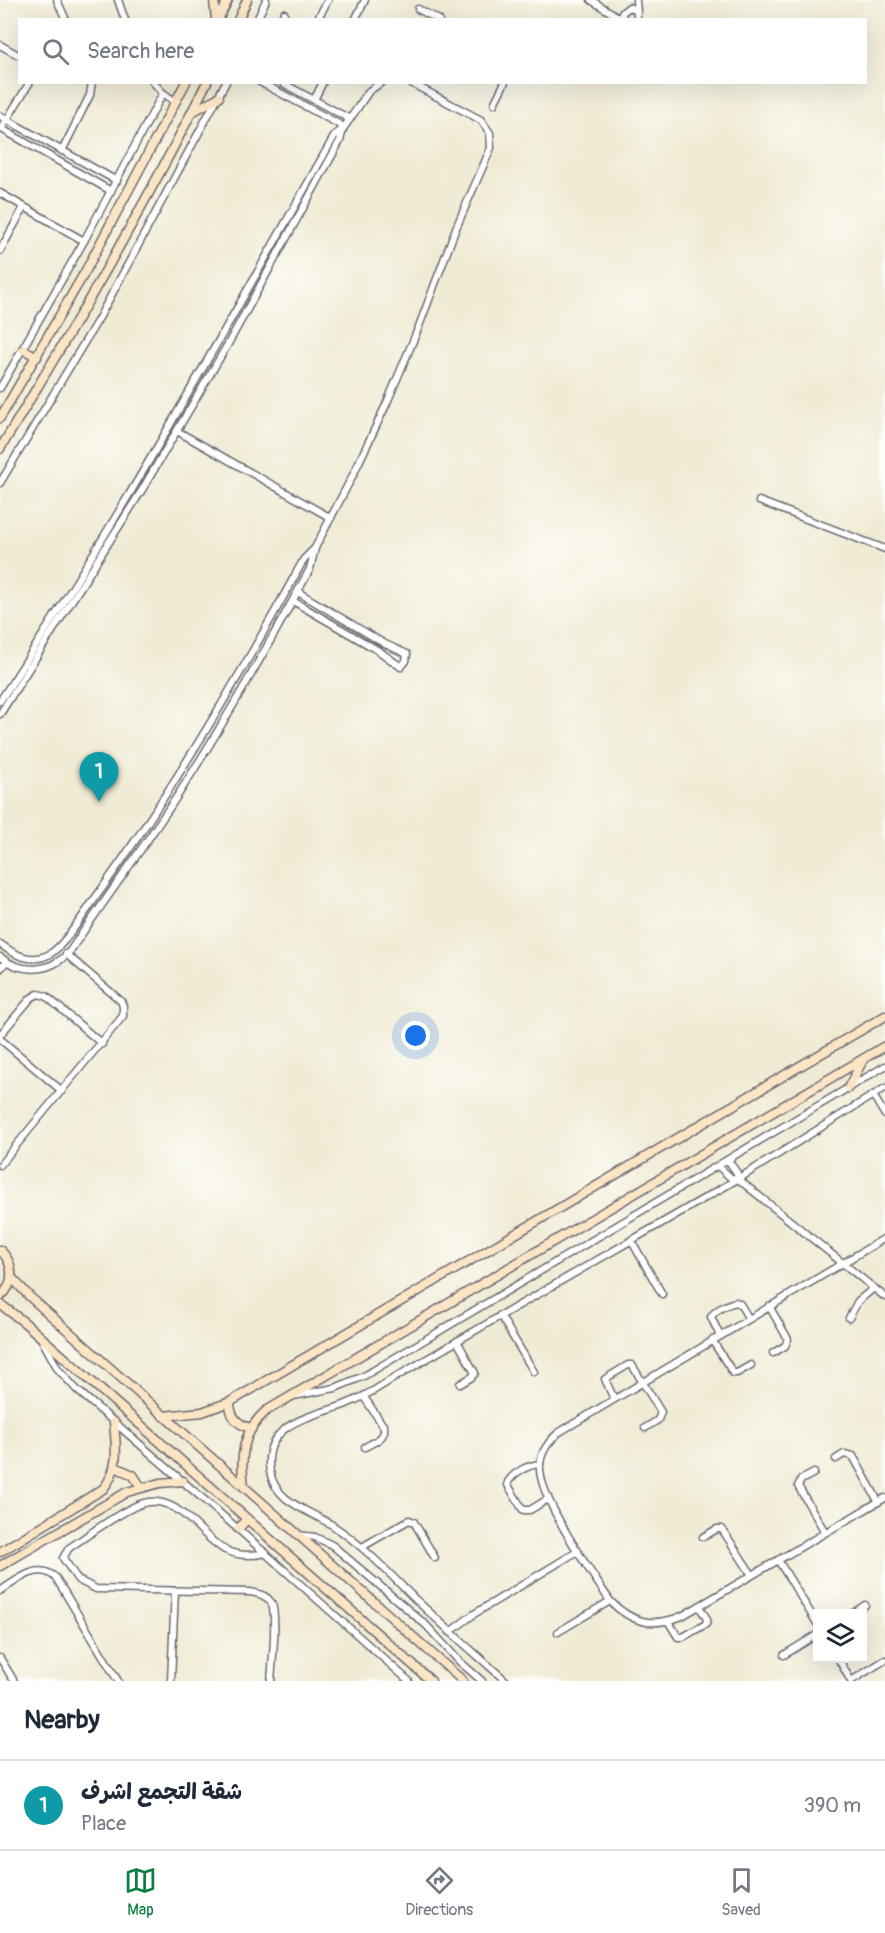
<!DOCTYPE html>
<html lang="en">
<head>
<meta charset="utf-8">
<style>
	:root { --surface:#fff; --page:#f2f2f3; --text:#1f2937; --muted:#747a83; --line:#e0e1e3; --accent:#0b8043 }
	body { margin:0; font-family:Pangolin,"Playpen Sans Arabic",sans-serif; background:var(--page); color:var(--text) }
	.controls { position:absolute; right:18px; bottom:18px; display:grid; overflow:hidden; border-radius:0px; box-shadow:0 6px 24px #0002 }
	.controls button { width:54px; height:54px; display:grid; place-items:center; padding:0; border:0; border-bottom:2px solid var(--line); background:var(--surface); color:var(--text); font:30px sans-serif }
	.you { position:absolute; left:416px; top:1036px; width:21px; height:21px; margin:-15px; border:4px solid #fff; border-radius:50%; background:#1a73e8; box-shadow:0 0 0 9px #1a73e833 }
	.badge { display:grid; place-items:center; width:39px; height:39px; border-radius:50%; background:var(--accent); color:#fff; font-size:20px; font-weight:700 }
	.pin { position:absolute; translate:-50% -50px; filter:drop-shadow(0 2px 3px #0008) }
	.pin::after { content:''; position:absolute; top:32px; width:21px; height:18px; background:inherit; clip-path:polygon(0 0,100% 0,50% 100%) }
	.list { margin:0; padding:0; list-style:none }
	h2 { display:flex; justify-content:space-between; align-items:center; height:78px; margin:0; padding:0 24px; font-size:26px }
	h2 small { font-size:20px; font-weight:400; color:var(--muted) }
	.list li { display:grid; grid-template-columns:39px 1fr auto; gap:18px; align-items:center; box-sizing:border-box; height:90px; padding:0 24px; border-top:2px solid var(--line) }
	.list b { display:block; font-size:22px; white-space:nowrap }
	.list p { margin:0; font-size:20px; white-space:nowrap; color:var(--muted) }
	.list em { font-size:20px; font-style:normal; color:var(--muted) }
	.icon { flex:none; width:33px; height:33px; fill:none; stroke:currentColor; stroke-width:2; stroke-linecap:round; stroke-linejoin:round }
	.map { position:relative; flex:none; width:885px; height:1681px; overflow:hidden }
	.search { position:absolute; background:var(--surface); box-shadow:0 6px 24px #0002; left:18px; right:18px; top:18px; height:66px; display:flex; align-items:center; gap:15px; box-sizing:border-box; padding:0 21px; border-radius:0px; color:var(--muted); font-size:22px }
	.sheet { height:168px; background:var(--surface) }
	nav { display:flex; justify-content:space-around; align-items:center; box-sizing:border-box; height:84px; border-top:2px solid var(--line); background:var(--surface); font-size:16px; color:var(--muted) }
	nav a { display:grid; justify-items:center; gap:3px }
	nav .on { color:var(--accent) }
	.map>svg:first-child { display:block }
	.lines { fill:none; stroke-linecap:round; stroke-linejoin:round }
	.street-casing { stroke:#6a6871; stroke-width:9 }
	.secondary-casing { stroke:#6a6871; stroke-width:11 }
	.street { stroke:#fff; stroke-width:6 }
	.secondary { stroke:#fce5c4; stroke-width:8 }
</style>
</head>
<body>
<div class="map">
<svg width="885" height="1681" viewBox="0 0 885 1681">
	<rect width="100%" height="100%" fill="#fdfcf7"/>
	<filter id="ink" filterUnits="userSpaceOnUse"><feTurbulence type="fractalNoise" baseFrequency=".0167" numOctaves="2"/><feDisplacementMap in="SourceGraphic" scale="12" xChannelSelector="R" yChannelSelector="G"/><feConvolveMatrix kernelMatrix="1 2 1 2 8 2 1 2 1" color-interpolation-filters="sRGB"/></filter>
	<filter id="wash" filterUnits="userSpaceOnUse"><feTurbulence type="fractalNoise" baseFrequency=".008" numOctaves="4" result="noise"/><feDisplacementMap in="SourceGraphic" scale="24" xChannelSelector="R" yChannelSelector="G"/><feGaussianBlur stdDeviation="1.35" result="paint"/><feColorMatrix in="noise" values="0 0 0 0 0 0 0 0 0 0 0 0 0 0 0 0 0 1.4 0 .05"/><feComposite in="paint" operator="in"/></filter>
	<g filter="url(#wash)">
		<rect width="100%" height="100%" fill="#f0ebd4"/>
	</g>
	<g filter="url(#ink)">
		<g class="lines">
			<g class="street-casing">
				<g id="street">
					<polyline points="57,0 66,20"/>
					<polyline points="118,0 125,20"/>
					<polyline points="591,0 623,20"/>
					<polyline points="636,0 637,12"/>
					<polyline points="418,9 439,20"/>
					<polyline points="257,20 266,0"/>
					<polyline points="281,20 284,13"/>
					<polyline points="317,20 328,0"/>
					<polyline points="355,20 365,0"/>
					<polyline points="623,20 622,13 629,7 636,10 637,16 636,20"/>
					<polyline points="0,45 20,56"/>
					<polyline points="153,82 163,93 176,102"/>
					<polyline points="260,82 344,127"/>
					<polyline points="284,84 350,119"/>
					<polyline points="314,100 323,82"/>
					<polyline points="494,104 505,82"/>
					<polyline points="0,116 117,181"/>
					<polyline points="0,128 111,191"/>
					<polyline points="1,129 30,82"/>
					<polyline points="62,151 90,95 92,82"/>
					<polyline points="0,193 84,241"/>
					<polyline points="0,251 24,207"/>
					<polyline points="0,388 84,241 163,93"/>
					<polyline points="177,431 331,518"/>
					<polyline points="0,483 99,318 226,82"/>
					<polyline points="759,501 885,549"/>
					<polyline points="293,601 379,651 401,667 406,661 407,654 385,644 298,592"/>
					<path d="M0 701C121 518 227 326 335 135L343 129 369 91 382 82"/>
					<polyline points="0,714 142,490 228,344 340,141 343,129"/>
					<path d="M0 944C15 955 31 964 50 954 66 944 89 906 101 890 177 784 242 673 304 559L315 548"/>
					<path d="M0 957C22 974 51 973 70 951 104 901 140 852 174 801 223 726 267 648 310 569L315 548 352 477 386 405 418 329 456 228 491 148 490 133 481 120 409 82"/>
					<polyline points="0,969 6,962"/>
					<polyline points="0,1035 31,998 38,994 46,996 102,1044"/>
					<polyline points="0,1039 62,1091"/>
					<polyline points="873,1095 885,1115"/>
					<polyline points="728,1160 737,1173 738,1179"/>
					<polyline points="0,1165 123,1016 123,1006 121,1001 66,954"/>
					<polyline points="718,1166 731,1178 738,1179 885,1297"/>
					<path d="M885 1238 558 1433C549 1442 541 1451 540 1465 537 1496 591 1572 610 1601 632 1623 652 1628 682 1616L885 1498"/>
					<polyline points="631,1240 662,1294"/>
					<polyline points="769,1306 788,1339 785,1346 773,1353"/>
					<polyline points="500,1315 534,1372"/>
					<polyline points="849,1318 858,1301 874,1288"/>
					<path d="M720 1336 711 1317C715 1310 727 1304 736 1302L740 1304 749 1319"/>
					<polyline points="42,1340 58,1369 77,1390 238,1529 409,1681"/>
					<polyline points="712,1340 733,1373 737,1373 751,1365"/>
					<polyline points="457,1341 475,1373 472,1377 460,1384"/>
					<polyline points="293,1396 335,1388 364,1376 885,1066"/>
					<path d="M364 1397 384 1427C386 1438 374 1442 365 1447"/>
					<polyline points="614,1399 605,1379 628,1365 632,1365 661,1412 658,1420 645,1428"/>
					<polyline points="836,1459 844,1454 853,1456 878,1501"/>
					<path d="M540 1464C528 1465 514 1472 508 1482V1485L523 1510H530L548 1499"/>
					<polyline points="814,1473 801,1480 798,1486 825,1532"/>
					<polyline points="298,1535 315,1537 332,1545 426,1625 459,1661 482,1681"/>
					<polyline points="703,1537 717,1529 722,1529 752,1575"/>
					<polyline points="362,1547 409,1520 414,1522 435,1558"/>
					<path d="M266 1553C253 1556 238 1556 225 1550 199 1536 179 1494 144 1503 126 1507 87 1536 69 1548L63 1558 78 1580 96 1589 250 1592C258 1593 266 1595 271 1602 278 1614 272 1665 271 1681"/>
					<polyline points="778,1560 818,1625"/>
					<path d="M0 1591C18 1580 38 1561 56 1578L118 1681"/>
					<polyline points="852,1614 865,1605"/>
					<polyline points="668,1621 678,1637 683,1637 706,1624 707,1619 699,1606"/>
					<polyline points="450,1632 474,1614 578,1551"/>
					<polyline points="558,1632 610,1601"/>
					<polyline points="784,1655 818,1634"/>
					<polyline points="0,1658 14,1681"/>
					<polyline points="838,1658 851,1681"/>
					<polyline points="171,1681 175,1591"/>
					<path d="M506 1681C475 1654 445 1627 415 1599 389 1573 363 1545 332 1525 309 1510 276 1503 270 1472 261 1423 311 1417 344 1405 359 1399 372 1392 386 1383 502 1314 619 1248 736 1180 786 1150 835 1118 885 1088"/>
					<polyline points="851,1681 885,1660"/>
				</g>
			</g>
			<g class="secondary-casing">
				<g id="secondary">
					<polyline points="214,0 216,20"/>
					<polyline points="218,20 228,0"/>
					<polyline points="238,20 247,0"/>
					<polyline points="192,112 219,97"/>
					<polyline points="23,349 37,357"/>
					<polyline points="0,418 85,272 186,82"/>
					<path d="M0 449C73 329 144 208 207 82"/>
					<polyline points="848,1088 863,1060"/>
					<path d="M0 1250C15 1264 15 1284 0 1297"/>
					<polyline points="12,1278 30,1297 463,1681"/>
					<polyline points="0,1304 25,1323 431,1681"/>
					<path d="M230 1402C230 1416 237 1425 251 1428"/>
					<polyline points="163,1416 202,1412 230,1402 885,1016"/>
					<polyline points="115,1467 133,1475 141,1487"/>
					<path d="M244 1487C240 1457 242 1432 266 1411L885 1046"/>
					<polyline points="238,1529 247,1519"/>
					<path d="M0 1552 103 1489C120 1469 116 1447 114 1422"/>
					<polyline points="0,1566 127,1492 160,1483 183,1481"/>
				</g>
			</g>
			<use href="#street" class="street"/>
			<use href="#secondary" class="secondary"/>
		</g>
	</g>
</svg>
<div class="controls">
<button><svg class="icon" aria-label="layers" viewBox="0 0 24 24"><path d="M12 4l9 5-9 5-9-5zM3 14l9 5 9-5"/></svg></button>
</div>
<div class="you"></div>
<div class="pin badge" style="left:99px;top:802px;background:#0f9aa8">1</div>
<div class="search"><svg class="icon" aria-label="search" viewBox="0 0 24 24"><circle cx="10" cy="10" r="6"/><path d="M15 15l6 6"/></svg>Search here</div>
</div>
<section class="sheet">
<h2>Nearby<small></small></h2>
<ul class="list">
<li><span class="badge" style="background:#0f9aa8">1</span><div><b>شقة التجمع اشرف</b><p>Place</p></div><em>390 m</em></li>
</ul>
</section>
<nav>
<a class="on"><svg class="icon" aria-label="map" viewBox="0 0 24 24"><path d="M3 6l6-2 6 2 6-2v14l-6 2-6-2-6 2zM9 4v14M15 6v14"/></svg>Map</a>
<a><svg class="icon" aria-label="directions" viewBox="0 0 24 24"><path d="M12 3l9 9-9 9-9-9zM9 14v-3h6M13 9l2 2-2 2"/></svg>Directions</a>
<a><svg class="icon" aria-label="saved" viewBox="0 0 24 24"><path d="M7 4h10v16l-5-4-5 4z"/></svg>Saved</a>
</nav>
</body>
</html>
